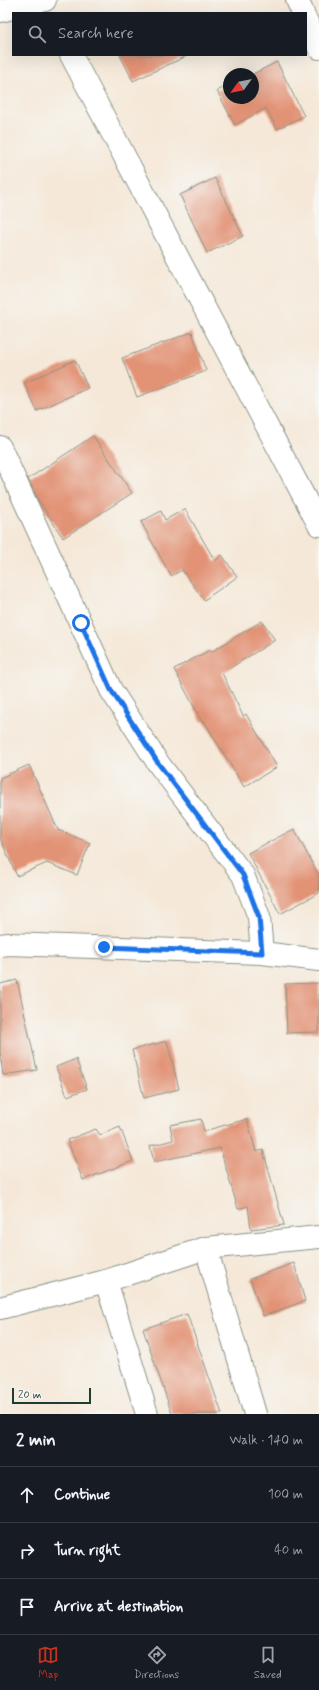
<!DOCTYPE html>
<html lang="en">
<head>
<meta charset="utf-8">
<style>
	:root { --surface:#171b24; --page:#242831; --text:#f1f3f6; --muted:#9ea1a6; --line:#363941; --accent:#c8321e }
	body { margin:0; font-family:Mynerve,sans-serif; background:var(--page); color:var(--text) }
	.compass { position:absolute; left:223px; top:68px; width:36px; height:36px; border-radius:50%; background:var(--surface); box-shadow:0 4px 16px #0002; rotate:237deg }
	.scale { position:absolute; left:12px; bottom:10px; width:79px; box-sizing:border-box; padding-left:4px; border:2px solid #1f3d34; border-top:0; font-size:11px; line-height:14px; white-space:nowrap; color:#1f3d34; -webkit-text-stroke:3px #f6f6f2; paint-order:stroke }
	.stop { position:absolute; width:12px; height:12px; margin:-9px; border:3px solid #1a73e8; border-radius:50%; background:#fff }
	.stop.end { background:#1a73e8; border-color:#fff; box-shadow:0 1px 4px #0008 }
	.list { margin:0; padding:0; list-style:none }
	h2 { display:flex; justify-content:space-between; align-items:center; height:52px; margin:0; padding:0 16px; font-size:17px }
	h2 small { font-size:13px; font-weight:400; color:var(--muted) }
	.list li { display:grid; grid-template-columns:26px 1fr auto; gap:12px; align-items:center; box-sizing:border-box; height:56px; padding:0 16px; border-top:1px solid var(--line) }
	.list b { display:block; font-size:15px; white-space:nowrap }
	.list em { font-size:13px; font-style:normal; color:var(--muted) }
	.icon { flex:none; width:22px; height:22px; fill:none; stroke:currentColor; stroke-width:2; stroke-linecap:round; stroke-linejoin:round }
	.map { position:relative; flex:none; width:319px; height:1414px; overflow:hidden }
	.search { position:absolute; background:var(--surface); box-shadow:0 4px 16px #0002; left:12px; right:12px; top:12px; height:44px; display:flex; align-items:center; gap:10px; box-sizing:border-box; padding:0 14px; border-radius:0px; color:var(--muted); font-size:15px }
	.sheet { height:220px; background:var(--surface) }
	nav { display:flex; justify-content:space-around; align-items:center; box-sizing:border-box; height:56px; border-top:1px solid var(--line); background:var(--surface); font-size:11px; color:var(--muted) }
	nav a { display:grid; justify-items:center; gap:2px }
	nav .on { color:var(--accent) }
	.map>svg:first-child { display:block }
	.building { fill:#e29274 }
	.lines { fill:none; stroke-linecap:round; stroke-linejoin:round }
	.minor-casing { stroke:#8a9286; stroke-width:24 }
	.minor { stroke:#fff; stroke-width:22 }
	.route { stroke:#1a73e8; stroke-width:5 }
</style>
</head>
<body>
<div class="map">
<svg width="319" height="1414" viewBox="0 0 319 1414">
	<rect width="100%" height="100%" fill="#f6f6f2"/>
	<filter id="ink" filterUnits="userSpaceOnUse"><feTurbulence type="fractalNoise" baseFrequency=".025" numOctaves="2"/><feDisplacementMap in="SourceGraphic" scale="8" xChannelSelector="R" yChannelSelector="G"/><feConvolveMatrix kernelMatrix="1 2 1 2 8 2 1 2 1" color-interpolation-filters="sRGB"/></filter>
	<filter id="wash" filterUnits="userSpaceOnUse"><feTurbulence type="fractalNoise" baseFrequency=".012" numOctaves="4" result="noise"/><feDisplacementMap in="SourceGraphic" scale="16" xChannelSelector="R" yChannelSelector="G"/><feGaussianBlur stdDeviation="0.9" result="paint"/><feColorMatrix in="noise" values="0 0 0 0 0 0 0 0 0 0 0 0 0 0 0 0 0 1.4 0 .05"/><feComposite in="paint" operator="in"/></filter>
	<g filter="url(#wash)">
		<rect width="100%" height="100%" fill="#f5e8d8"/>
		<g id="blocks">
			<g class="building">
				<polygon points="120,55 189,55 133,81"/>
				<polygon points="277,62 304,116 277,129 266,108 235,125 217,91 229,85 229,98 253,98 253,74"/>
				<polygon points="215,178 243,236 207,253 180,195"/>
				<polygon points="192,332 206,371 137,397 122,358"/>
				<polygon points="75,360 88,388 37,411 24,383"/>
				<polygon points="93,436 132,493 63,538 39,501 28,479"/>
				<polygon points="185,509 215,561 222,555 237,577 204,600 182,570 171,576 141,522 161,511 165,520"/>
				<polygon points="262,621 275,640 222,673 243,716 246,714 277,767 244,787 204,721 202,722 174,669 210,650 211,652"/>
				<polygon points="29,765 58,830 90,843 77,875 47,863 17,876 0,838 0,778"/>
				<polygon points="294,829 319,876 319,893 280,914 248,853"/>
				<polygon points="17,980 37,1070 3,1075 0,1052 0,984"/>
				<polygon points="319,983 319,1032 287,1033 285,984"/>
				<polygon points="167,1041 179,1089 144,1098 132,1050"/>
				<polygon points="76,1059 87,1089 67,1096 56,1067"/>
				<polygon points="201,1119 204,1131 247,1119 256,1152 263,1150 284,1225 251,1229 248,1206 238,1209 220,1148 154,1162 150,1146 173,1140 170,1125"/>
				<polygon points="120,1127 133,1161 83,1180 67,1140 96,1129 100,1135"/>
				<polygon points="294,1263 305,1301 263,1316 250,1279"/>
				<polygon points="187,1314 222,1414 172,1414 143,1329"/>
			</g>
		</g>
	</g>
	<g filter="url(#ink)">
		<use href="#blocks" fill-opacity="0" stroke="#8a9286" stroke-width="1"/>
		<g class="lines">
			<g class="minor-casing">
				<g id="minor">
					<polyline points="297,0 303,13"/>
					<polyline points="0,11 45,0"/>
					<polyline points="306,20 319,48"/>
					<polyline points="71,55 319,525"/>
					<polyline points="0,447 111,690 158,763 243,875 259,917 262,953"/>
					<polyline points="0,945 9,944 262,953 319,960"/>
					<polyline points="206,1248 255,1414"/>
					<polyline points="106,1281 147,1414"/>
					<polyline points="0,1308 106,1281 206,1248 319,1237"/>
				</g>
			</g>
			<use href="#minor" class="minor"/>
		</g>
	</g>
	<g class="lines" filter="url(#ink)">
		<polyline class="route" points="81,623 111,690 158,763 243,875 259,917 262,953 104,947"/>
	</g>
</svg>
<svg class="compass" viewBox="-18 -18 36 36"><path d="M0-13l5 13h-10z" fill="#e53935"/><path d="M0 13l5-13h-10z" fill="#9ea1a6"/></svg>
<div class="scale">20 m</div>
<div class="stop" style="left:81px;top:623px"></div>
<div class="stop end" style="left:104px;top:947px"></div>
<div class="search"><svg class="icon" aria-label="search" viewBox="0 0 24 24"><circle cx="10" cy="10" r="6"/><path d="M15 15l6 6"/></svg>Search here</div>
</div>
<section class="sheet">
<h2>2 min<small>Walk · 140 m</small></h2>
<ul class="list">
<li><svg class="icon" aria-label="ahead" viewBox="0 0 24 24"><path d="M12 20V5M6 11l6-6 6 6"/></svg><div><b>Continue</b></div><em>100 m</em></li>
<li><svg class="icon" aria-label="right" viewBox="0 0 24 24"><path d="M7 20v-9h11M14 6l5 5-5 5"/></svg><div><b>Turn right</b></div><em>40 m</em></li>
<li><svg class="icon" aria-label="arrive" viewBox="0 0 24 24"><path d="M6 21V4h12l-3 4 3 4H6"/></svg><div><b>Arrive at destination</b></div></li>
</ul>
</section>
<nav>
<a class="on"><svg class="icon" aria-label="map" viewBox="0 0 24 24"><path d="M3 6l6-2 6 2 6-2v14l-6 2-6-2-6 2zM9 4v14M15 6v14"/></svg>Map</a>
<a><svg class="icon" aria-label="directions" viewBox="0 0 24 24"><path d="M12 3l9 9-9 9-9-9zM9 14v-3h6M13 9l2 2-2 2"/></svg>Directions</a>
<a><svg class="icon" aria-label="saved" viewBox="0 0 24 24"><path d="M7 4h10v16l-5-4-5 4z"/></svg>Saved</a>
</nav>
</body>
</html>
